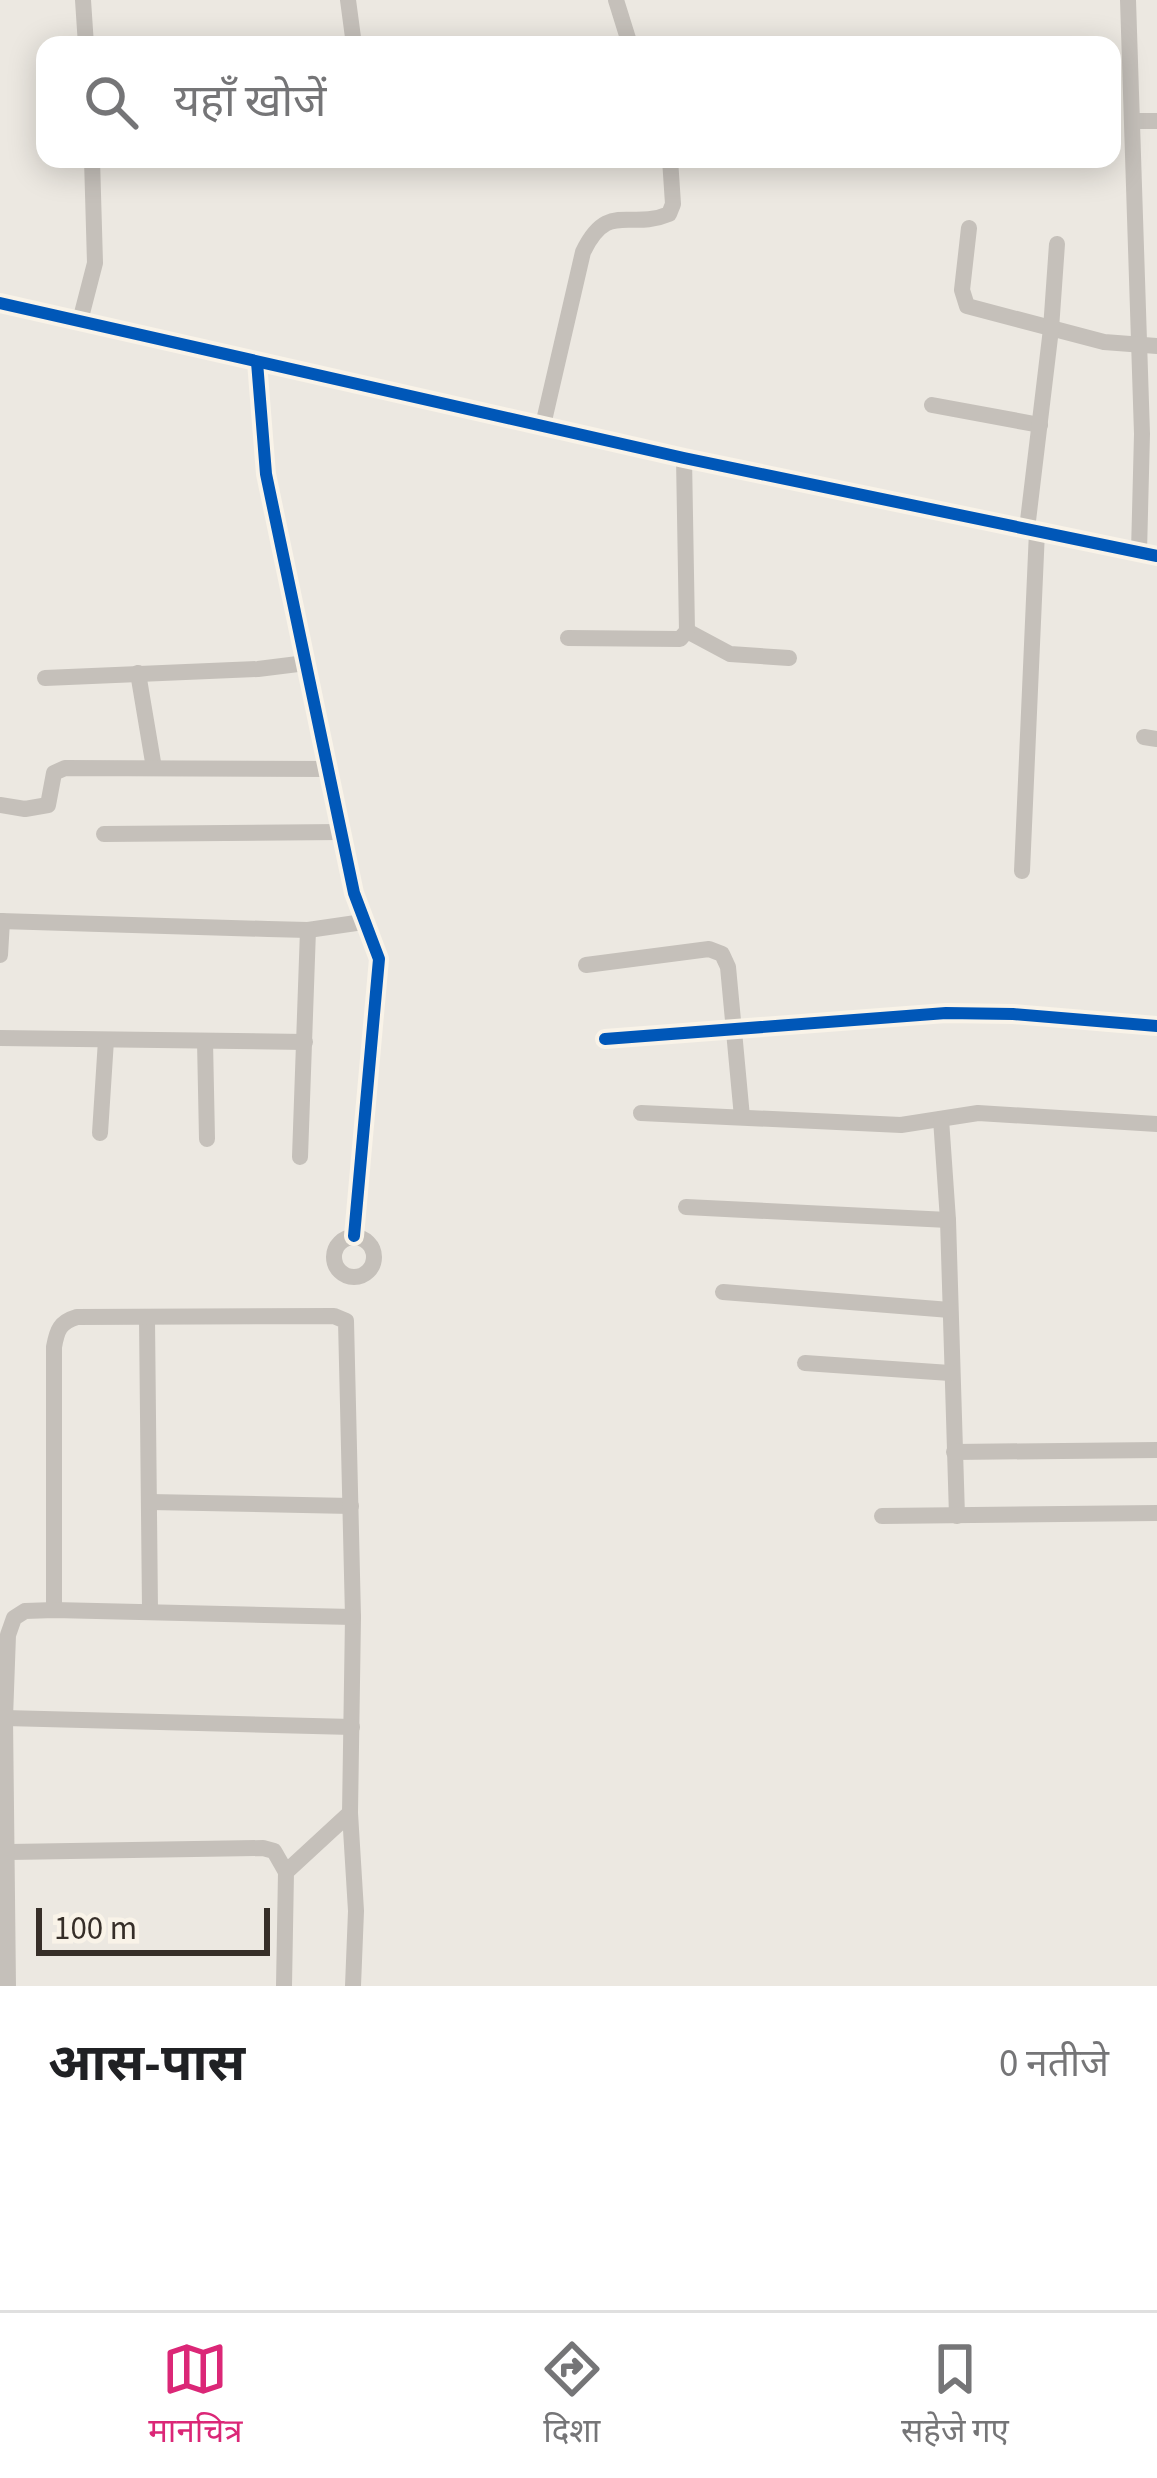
<!DOCTYPE html>
<html lang="hi">
<head>
<meta charset="utf-8">
<style>
	:root { --surface:#fff; --page:#f6f6f6; --text:#202124; --muted:#757577; --line:#e0e0e0; --accent:#db2777 }
	body { margin:0; font-family:"Source Sans 3","Noto Sans Devanagari",sans-serif; background:var(--page); color:var(--text) }
	.scale { position:absolute; left:36px; bottom:30px; width:234px; box-sizing:border-box; padding-left:12px; border:6px solid #362e28; border-top:0; font-size:33px; line-height:42px; white-space:nowrap; color:#362e28; -webkit-text-stroke:9px #f9f3e8; paint-order:stroke }
	.list { margin:0; padding:0; list-style:none }
	h2 { display:flex; justify-content:space-between; align-items:center; height:156px; margin:0; padding:0 48px; font-size:51px }
	h2 small { font-size:39px; font-weight:400; color:var(--muted) }
	.icon { flex:none; width:66px; height:66px; fill:none; stroke:currentColor; stroke-width:2; stroke-linecap:round; stroke-linejoin:round }
	.map { position:relative; flex:none; width:1157px; height:1986px; overflow:hidden }
	.search { position:absolute; background:var(--surface); box-shadow:0 6px 30px #0003; left:36px; right:36px; top:36px; height:132px; display:flex; align-items:center; gap:30px; box-sizing:border-box; padding:0 42px; border-radius:24px; color:var(--muted); font-size:45px }
	.sheet { height:324px; background:var(--surface) }
	nav { display:flex; justify-content:space-around; align-items:center; box-sizing:border-box; height:168px; border-top:3px solid var(--line); background:var(--surface); font-size:33px; color:var(--muted) }
	nav a { display:grid; justify-items:center; gap:6px }
	nav .on { color:var(--accent) }
	.map>svg:first-child { display:block }
	.lines { fill:none; stroke-linecap:round; stroke-linejoin:round }
	.minor { stroke:#c5c0ba; stroke-width:16 }
	.cycleway-casing { stroke:#f9f3e8; stroke-width:20 }
	.cycleway { stroke:#0057b8; stroke-width:12 }
</style>
</head>
<body>
<div class="map">
<svg width="1157" height="1986" viewBox="0 0 1157 1986">
	<rect width="100%" height="100%" fill="#ece8e1"/>
	<g class="lines">
		<g class="minor">
			<polyline points="83,0 86,45"/>
			<polyline points="348,0 354,45"/>
			<polyline points="616,0 630,45"/>
			<polyline points="1128,0 1142,434 1139,552"/>
			<polyline points="1132,121 1157,121"/>
			<polyline points="969,228 962,290 967,306 1104,342 1157,346"/>
			<polyline points="0,303 684,458 1157,556"/>
			<polyline points="80,321 95,263 92,159"/>
			<polyline points="257,362 266,474 354,893 379,959 354,1236"/>
			<polyline points="932,405 1040,425"/>
			<path d="M543 425 583 252C608 200 629 231 669 214L673 204 670 159"/>
			<polyline points="1027,529 1051,329 1057,244"/>
			<polyline points="687,631 730,654 789,658"/>
			<polyline points="568,638 680,639 687,631 684,458"/>
			<polyline points="138,673 154,768"/>
			<polyline points="45,678 258,669 306,663"/>
			<polyline points="1144,737 1157,739"/>
			<polyline points="0,805 25,809 48,805 54,773 65,768 328,769"/>
			<polyline points="104,834 341,832"/>
			<polyline points="1022,871 1037,531"/>
			<polyline points="0,921 268,929 308,930 363,922"/>
			<polyline points="0,955 2,921"/>
			<polyline points="586,965 709,949 722,954 728,967 742,1117"/>
			<polyline points="0,1038 305,1042"/>
			<polyline points="605,1039 946,1013 1013,1014 1157,1026"/>
			<polyline points="205,1041 207,1139"/>
			<polyline points="641,1113 901,1125 978,1113 1157,1124"/>
			<polyline points="941,1119 948,1220 957,1516"/>
			<polyline points="100,1133 106,1040"/>
			<polyline points="300,1157 308,930"/>
			<polyline points="686,1207 948,1220"/>
			<circle cx="354" cy="1257" r="20"/>
			<polyline points="723,1292 950,1310"/>
			<polyline points="147,1319 150,1610"/>
			<polyline points="805,1363 950,1373"/>
			<polyline points="954,1452 1157,1450"/>
			<polyline points="150,1502 351,1506"/>
			<polyline points="882,1516 1157,1513"/>
			<path d="M54 1610V1347C57 1330 60 1322 77 1317L334 1316 346 1321 353 1617 350 1813 356 1911 353 1986"/>
			<polyline points="5,1718 352,1727"/>
			<polyline points="9,1852 263,1848 274,1851 286,1872"/>
			<polyline points="8,1986 5,1718 8,1635 14,1618 25,1611 54,1610 353,1617"/>
			<polyline points="284,1986 286,1872 350,1813"/>
		</g>
		<g class="cycleway-casing">
			<g id="cycleway">
				<polyline points="0,303 684,458 1157,556"/>
				<polyline points="257,362 266,474 354,893 379,959 354,1236"/>
				<polyline points="605,1039 946,1013 1013,1014 1157,1026"/>
			</g>
		</g>
		<use href="#cycleway" class="cycleway"/>
	</g>
</svg>
<div class="scale">100 m</div>
<div class="search"><svg class="icon" aria-label="search" viewBox="0 0 24 24"><circle cx="10" cy="10" r="6"/><path d="M15 15l6 6"/></svg>यहाँ खोजें</div>
</div>
<section class="sheet">
<h2>आस-पास<small>0 नतीजे</small></h2>
<ul class="list">
</ul>
</section>
<nav>
<a class="on"><svg class="icon" aria-label="map" viewBox="0 0 24 24"><path d="M3 6l6-2 6 2 6-2v14l-6 2-6-2-6 2zM9 4v14M15 6v14"/></svg>मानचित्र</a>
<a><svg class="icon" aria-label="directions" viewBox="0 0 24 24"><path d="M12 3l9 9-9 9-9-9zM9 14v-3h6M13 9l2 2-2 2"/></svg>दिशा</a>
<a><svg class="icon" aria-label="saved" viewBox="0 0 24 24"><path d="M7 4h10v16l-5-4-5 4z"/></svg>सहेजे गए</a>
</nav>
</body>
</html>
